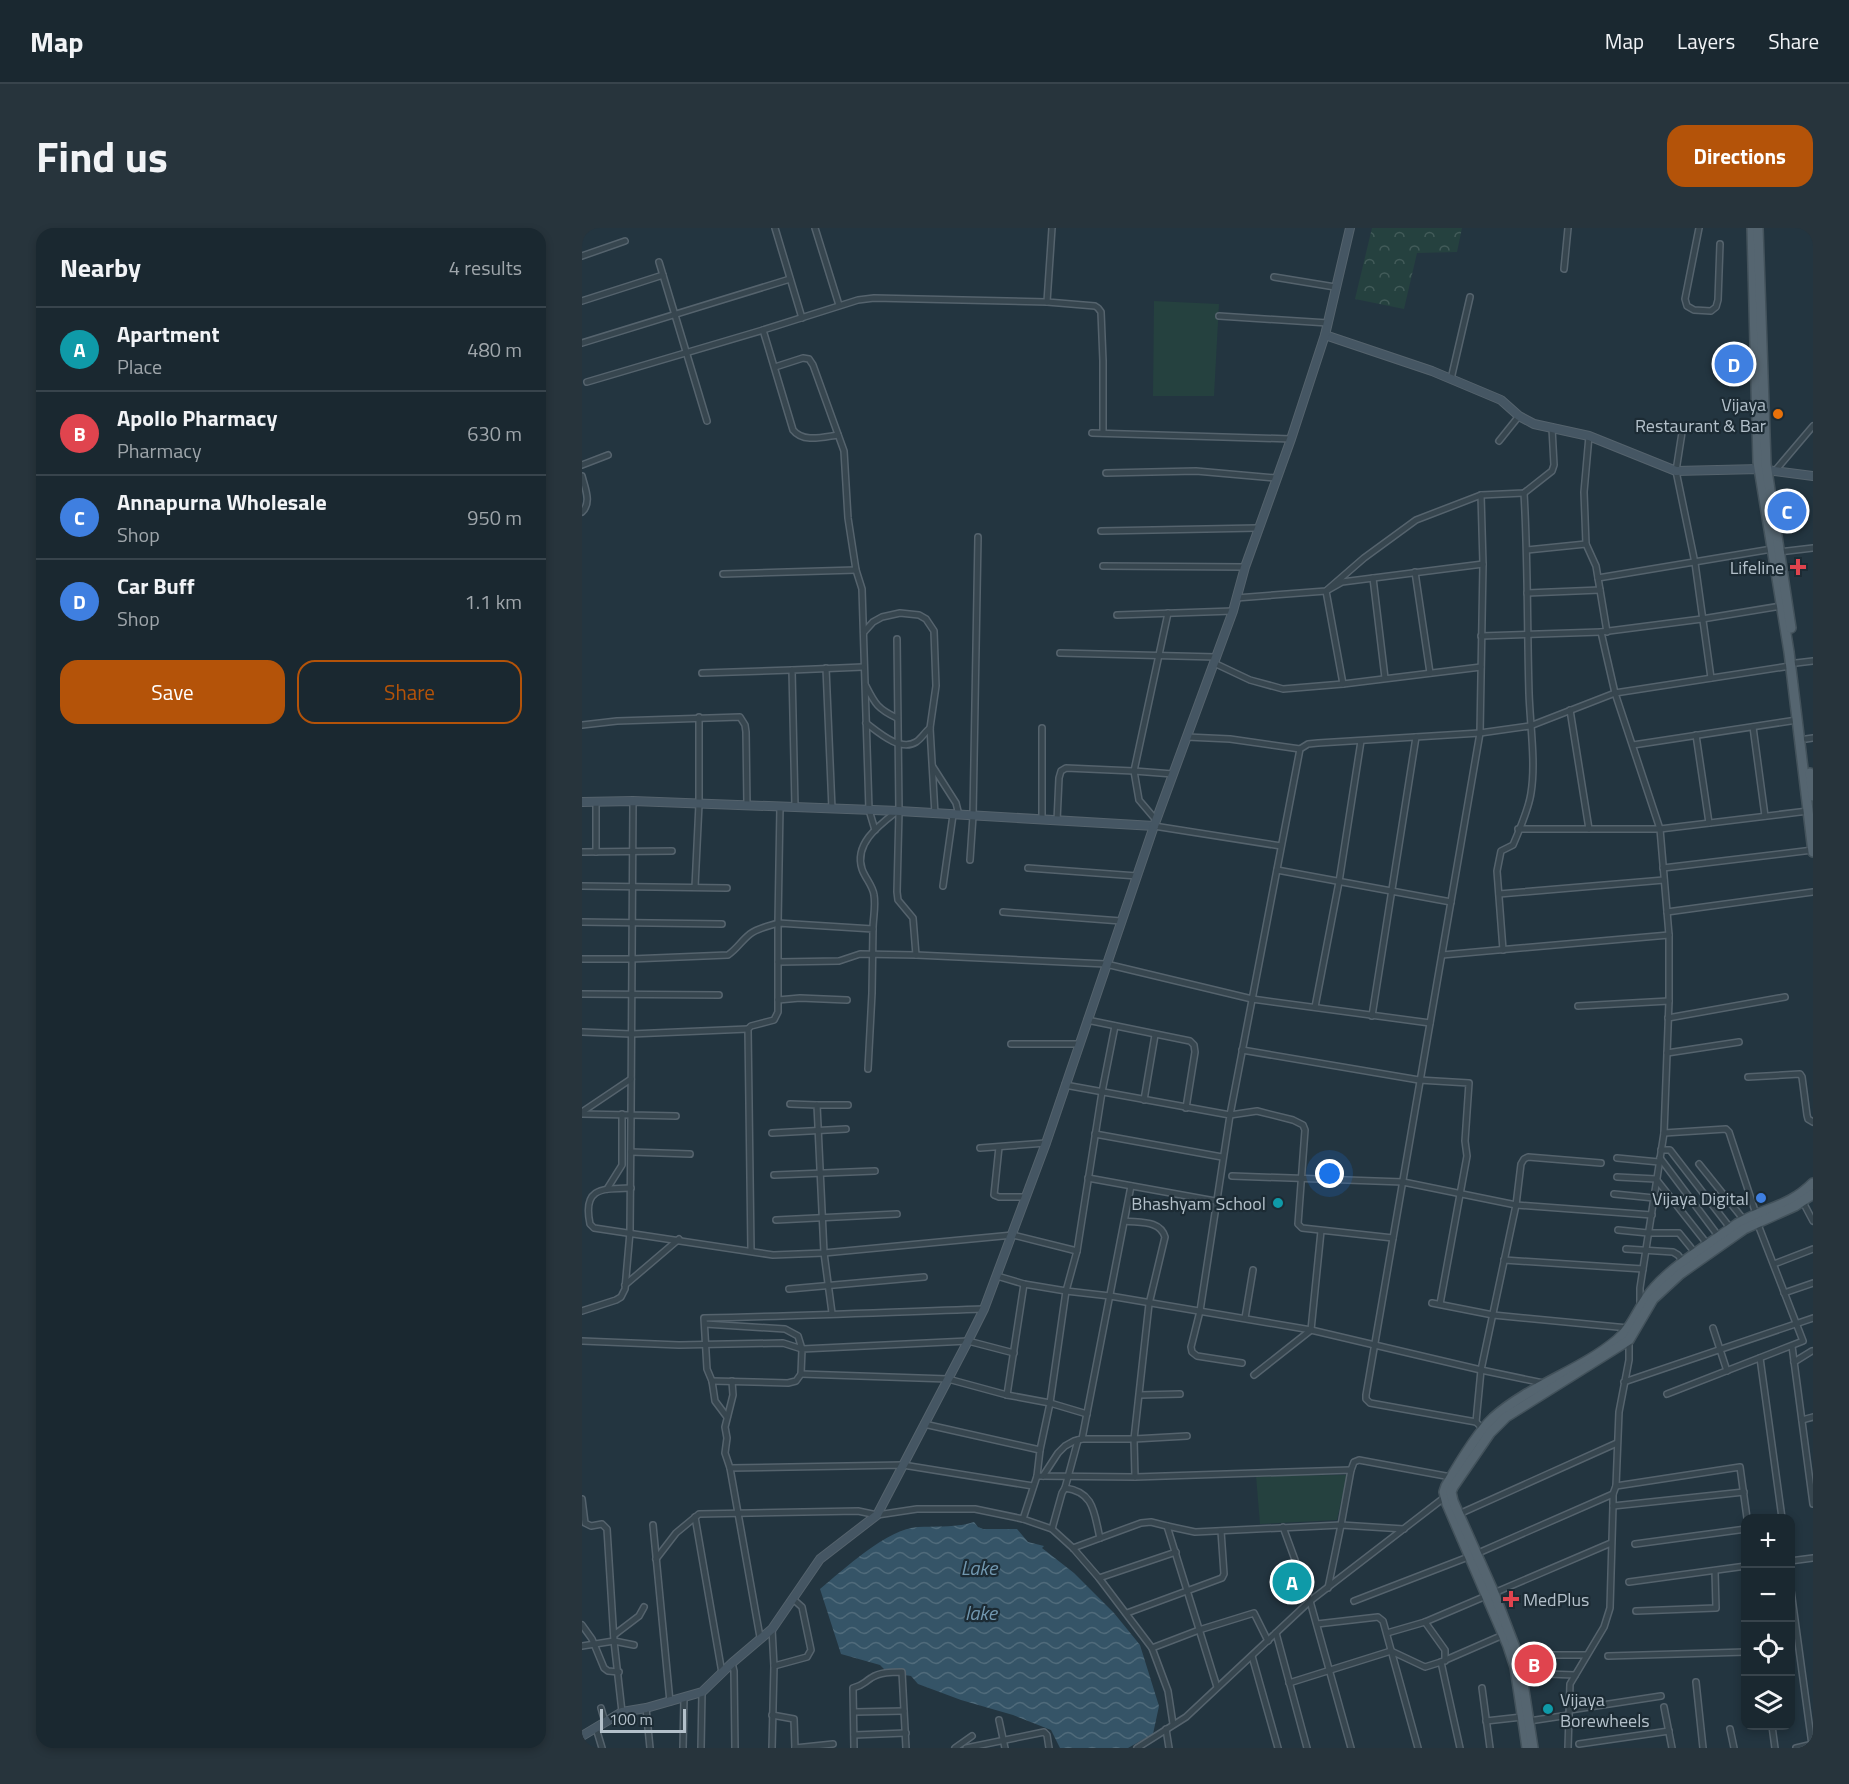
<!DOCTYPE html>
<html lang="en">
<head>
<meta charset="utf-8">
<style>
	:root { --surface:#1a2830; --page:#27343c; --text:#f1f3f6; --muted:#9fa6ab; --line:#38444c; --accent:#b45309 }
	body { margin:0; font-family:"Titillium Web",sans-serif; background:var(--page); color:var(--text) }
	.controls { position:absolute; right:18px; bottom:18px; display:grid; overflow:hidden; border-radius:12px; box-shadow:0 3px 9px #0003 }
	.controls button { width:54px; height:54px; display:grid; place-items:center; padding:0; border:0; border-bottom:2px solid var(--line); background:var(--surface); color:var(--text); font:30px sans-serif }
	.scale { position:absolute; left:18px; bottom:15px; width:86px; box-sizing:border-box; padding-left:6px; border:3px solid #b3c0ca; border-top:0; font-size:16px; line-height:21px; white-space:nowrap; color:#b3c0ca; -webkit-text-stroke:4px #1c2b34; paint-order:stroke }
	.you { position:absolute; left:748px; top:946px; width:21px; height:21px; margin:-15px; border:4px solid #fff; border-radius:50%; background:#1a73e8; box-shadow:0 0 0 9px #1a73e833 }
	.badge { display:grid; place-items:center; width:39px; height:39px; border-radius:50%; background:var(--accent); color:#fff; font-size:20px; font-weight:700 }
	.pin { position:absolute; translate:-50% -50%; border:3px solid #fff; box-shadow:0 2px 6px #0006 }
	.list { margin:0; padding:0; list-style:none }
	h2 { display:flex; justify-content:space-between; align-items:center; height:78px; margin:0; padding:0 24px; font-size:26px }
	h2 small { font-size:20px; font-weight:400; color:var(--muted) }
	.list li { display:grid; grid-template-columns:39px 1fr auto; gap:18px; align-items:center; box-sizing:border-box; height:84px; padding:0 24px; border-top:2px solid var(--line) }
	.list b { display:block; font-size:22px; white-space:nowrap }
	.list p { margin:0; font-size:20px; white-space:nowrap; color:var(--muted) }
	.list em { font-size:20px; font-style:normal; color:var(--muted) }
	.actions { display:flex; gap:12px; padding:18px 24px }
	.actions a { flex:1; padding:14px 0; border:2px solid var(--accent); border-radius:18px; text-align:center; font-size:21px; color:var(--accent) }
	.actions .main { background:var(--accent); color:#fff }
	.icon { flex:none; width:33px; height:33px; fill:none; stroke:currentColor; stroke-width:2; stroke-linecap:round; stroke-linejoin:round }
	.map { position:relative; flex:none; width:1231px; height:1520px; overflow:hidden; border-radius:18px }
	header { display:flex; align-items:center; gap:36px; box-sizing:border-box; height:84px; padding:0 30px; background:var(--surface); border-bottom:2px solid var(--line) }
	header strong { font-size:28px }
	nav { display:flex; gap:33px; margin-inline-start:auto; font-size:21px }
	.intro { display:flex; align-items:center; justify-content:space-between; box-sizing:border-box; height:144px; padding:0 36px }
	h1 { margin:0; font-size:42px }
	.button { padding:15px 27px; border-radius:18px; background:var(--accent); color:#fff; font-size:21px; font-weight:700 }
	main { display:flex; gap:36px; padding:0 36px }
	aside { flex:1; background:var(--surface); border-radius:18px; box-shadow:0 3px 9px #0003 }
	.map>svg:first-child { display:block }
	.grass { fill:#25413f }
	.forest { fill:url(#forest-crowns) }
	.water { fill:url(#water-waves) }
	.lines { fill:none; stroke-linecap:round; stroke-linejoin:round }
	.street-casing { stroke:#55636d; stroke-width:8 }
	.secondary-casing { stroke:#55636d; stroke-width:10 }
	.primary-casing { stroke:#43525b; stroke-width:12 }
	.street { stroke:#37464f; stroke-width:5 }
	.secondary { stroke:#455663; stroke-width:8 }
	.primary { stroke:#556570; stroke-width:9 }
	.food-dot { fill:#e8710a; stroke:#1c2b34; stroke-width:2 }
	.health-dot { fill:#e0444e; stroke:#1c2b34; stroke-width:2 }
	.shop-dot { fill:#3f7fe0; stroke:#1c2b34; stroke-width:2 }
	.culture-dot { fill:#0f9aa8; stroke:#1c2b34; stroke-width:2 }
	.labels { text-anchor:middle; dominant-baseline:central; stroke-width:4.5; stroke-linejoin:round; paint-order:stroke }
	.poi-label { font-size:18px; fill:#b3c0ca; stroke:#1c2b34; text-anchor:end }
	.water-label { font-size:20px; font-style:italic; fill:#7197af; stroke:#1c2b34 }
</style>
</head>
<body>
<header>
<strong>Map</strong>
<nav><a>Map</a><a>Layers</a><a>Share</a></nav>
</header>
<div class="intro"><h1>Find us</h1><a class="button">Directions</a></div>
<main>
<aside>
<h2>Nearby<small>4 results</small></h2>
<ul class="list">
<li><span class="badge" style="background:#0f9aa8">A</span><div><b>Apartment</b><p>Place</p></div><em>480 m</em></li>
<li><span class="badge" style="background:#e0444e">B</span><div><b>Apollo Pharmacy</b><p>Pharmacy</p></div><em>630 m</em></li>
<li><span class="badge" style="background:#3f7fe0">C</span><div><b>Annapurna Wholesale</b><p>Shop</p></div><em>950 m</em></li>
<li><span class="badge" style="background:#3f7fe0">D</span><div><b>Car Buff</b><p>Shop</p></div><em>1.1 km</em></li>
</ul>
<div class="actions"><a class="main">Save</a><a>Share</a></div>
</aside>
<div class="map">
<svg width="1231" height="1520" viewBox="0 0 1231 1520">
	<defs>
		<pattern id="forest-crowns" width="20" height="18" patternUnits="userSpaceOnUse" patternTransform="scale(1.5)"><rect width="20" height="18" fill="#25413f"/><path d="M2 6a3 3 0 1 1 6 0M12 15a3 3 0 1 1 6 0" fill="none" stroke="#425b59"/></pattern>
		<pattern id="water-waves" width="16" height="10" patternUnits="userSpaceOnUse" patternTransform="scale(1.5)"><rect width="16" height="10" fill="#355467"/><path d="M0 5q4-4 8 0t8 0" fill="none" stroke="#506b7b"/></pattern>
	</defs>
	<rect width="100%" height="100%" fill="#233540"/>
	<g class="grass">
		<polygon points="572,73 637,76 632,168 571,168"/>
		<polygon points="765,1247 755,1292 678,1296 674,1248"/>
	</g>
	<polygon class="forest" points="790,0 880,0 875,24 835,25 822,81 773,71"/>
	<path class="water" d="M392 1294 396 1299 401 1301H435L446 1314 462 1318 460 1320 492 1345 532 1385 558 1417 577 1478 571 1506 546 1520H478L469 1502 431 1487 379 1472 336 1456 329 1448 305 1444 298 1437 259 1426 238 1361C261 1342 306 1300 336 1299 355 1298 373 1300 392 1294Z"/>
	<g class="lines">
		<g class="street-casing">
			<g id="street">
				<polyline points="193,0 220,90"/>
				<polyline points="233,0 257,77"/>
				<polyline points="470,0 465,74 513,78 516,80 519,84 521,133 521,205"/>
				<polyline points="1117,0 1103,71 1105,78 1112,82 1129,83 1134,79 1136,72 1138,16"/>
				<polyline points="0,28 43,13"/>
				<polyline points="77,34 125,193"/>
				<polyline points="982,41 986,0"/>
				<polyline points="692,49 753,59"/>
				<polyline points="0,73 81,47"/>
				<polyline points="637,88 746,95"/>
				<polyline points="0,115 208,51"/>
				<polyline points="193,139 221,130 227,131 231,137 262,223 266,290 274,342 280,361 287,582 293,602"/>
				<polyline points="869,151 888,69"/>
				<polyline points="5,154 181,102"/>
				<polyline points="1101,198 1094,243 1113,335 1129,450"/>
				<polyline points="510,205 709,211"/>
				<path d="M256 207C241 209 221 215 211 202L181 102 276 72 292 70 465 74"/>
				<polyline points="1007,208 1002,264 1004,316 1014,338 1025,404"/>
				<polyline points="917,213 937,188"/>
				<polyline points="0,237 26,227"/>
				<polyline points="1192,244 1231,198"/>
				<polyline points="524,245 614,243 694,250"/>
				<path d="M0 248C3 260 10 275 0 284"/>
				<polyline points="519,303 676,300"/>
				<polyline points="945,322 1004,316"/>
				<polyline points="1197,324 1231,320"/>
				<polyline points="521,338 663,339"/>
				<polyline points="833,344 848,445"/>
				<polyline points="141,346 274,342"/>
				<polyline points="791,350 803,450"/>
				<polyline points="1016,350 1190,321"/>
				<polyline points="945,365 1018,362"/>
				<polyline points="654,370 744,363 782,330 834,292 899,267 942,265 970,243 972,237 970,200"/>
				<polyline points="535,387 651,383"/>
				<polyline points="282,404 291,394 300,389 318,385 337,387 344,391 352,403 354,458 348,500 353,586"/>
				<polyline points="899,408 1019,404"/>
				<polyline points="315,411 317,583 315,664 316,672 331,690 334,727"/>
				<polyline points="478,425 634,429"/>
				<polyline points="632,435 668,452 701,461 761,456 899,439"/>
				<polyline points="1214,435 1231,433"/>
				<polyline points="244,440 250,581"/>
				<polyline points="120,445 210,442"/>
				<polyline points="761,456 744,363 760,354 901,336"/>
				<path d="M284 458C293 476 296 481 315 490"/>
				<polyline points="988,482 1007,601"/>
				<path d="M284 495C296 504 318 524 334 514 339 511 343 504 348 500"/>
				<polyline points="0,497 35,493 158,489 163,497 164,504 165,577"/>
				<polyline points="1171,499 1183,588"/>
				<polyline points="460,500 460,592"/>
				<polyline points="1114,507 1127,595"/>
				<polyline points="605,509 648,511 718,521"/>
				<polyline points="1224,511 1231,510"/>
				<polyline points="1051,517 1215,492"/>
				<polyline points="351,539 374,575 377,587"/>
				<polyline points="51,573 49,887 94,888"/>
				<polyline points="213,579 210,442 281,439"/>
				<polyline points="574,592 557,572 552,543 586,385"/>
				<polyline points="475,593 477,550 479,543 484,540 552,543 591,546"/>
				<polyline points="572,598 699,618"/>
				<polyline points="936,601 1078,601 1226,583"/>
				<polyline points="0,624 90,623"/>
				<polyline points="14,624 14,574"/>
				<polyline points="388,632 391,588 396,309"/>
				<polyline points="446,640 555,648"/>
				<polyline points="1081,640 1231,622"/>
				<polyline points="695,642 869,674"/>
				<polyline points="0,658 145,660"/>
				<polyline points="361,658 371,587"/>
				<polyline points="113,659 117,576 117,489"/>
				<polyline points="917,666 1082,652"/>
				<polyline points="421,684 539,693"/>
				<polyline points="1085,684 1231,664"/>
				<polyline points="0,694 140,696"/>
				<path d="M291 701C291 690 294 678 292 667 291 658 283 650 280 641 272 616 296 598 314 584"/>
				<path d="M921 722 915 643 919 623 931 617C937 603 947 580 949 565 954 535 948 496 947 465 945 398 946 331 942 265"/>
				<polyline points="860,727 1087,707"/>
				<path d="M0 731H49L146 727C156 720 159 713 168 706 176 700 187 698 196 695L198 579"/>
				<polyline points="196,734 257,733 278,726 334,727 524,736 670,771 848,795"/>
				<polyline points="0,766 137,767"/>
				<polyline points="196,772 218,770 265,772"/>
				<polyline points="996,778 1087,773"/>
				<polyline points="733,779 757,654 779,513"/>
				<polyline points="790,788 834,509"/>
				<polyline points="1086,790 1203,769"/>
				<polyline points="505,792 608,813 612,817 613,824 604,880"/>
				<polyline points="0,804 49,806 166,801"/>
				<polyline points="429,816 497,816"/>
				<polyline points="660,822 837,852 887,855 883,913 885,928 858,1076"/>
				<polyline points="1085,825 1157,814"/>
				<polyline points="1166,849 1218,846 1220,849 1225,887 1226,891 1231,894"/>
				<polyline points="483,857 648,887 618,1083 609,1119 610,1124 615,1128 660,1135"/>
				<polyline points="562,872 573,807"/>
				<polyline points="208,876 235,877 242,1025 250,1085"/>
				<polyline points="235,877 266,877"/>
				<polyline points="0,884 49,851"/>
				<polyline points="0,886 49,887 48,1004 43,1061 39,1069 34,1072 0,1083"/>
				<polyline points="190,905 264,901"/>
				<polyline points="1082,905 1144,901 1147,904 1174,986"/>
				<polyline points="513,906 640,929"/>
				<polyline points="417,919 412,967 417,969 444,969"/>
				<polyline points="398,920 464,915"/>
				<polyline points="1079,922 1088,922 1149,1001"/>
				<polyline points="49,924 108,926"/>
				<polyline points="1035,930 1077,934"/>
				<polyline points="1078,930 1137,1009"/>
				<polyline points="1117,936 1162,992"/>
				<polyline points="192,947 293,943"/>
				<polyline points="650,948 821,954 934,977 1070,987"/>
				<polyline points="1035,949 1074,951 1126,1017"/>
				<polyline points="506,950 633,973"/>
				<path d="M49 960C22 961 0 958 8 996L12 1000 191 1027 242 1025 431 1007 495 1023"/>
				<polyline points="25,961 40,937 40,886"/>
				<polyline points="1032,966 1072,970"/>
				<polyline points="1221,974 1231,993"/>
				<polyline points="194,992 315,986"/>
				<path d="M543 993C558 995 578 992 583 1009L567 1076 552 1211 553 1249"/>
				<polyline points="1036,1002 1066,1005 1097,1005 1114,1026"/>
				<polyline points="811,1010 720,1000 716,996 723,902 721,897 711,892 675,883 648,887 718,521 726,516 736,515 898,505 948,498 1033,465 1208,438"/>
				<polyline points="1044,1021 1091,1024 1096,1027 1102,1035"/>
				<polyline points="169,1023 166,801 169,798 192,792 196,784 196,695 291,701 290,765 286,841"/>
				<polyline points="922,1032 1061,1041"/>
				<polyline points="1192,1036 1231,1021"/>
				<polyline points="415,1048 442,1056 484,1063 528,1068 729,1102 899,1142 961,1155"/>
				<polyline points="43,1057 97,1011"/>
				<polyline points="207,1061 342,1049"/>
				<polyline points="1202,1065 1231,1055"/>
				<polyline points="850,1075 911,1087 1046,1100"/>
				<polyline points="1058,1076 1058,1060 1082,905 1087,773 1087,707 1078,601 1033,465 1019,404 1120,391 1199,378"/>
				<polyline points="663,1090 671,1042"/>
				<polyline points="1131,1100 1145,1143"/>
				<polyline points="0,1113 97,1117 201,1115 220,1121 216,1108 203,1101 123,1096"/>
				<polyline points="1210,1118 1231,1276"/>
				<polyline points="1178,1130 1200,1290"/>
				<polyline points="1212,1134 1230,1123"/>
				<polyline points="219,1146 366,1151 425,1167 468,1175 458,1222"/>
				<polyline points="672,1147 729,1102 739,1003"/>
				<polyline points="130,1153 206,1155 214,1153 219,1146 220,1121 386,1113 432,1125"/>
				<polyline points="1042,1154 1231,1090"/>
				<polyline points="1085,1166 1221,1113 1175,994"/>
				<polyline points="425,1167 442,1056"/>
				<polyline points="558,1167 598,1166"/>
				<polyline points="505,1186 468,1175 484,1063 495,1023 520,864 533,798"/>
				<path d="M145 1189 133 1173 130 1153 125 1141 122 1090C215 1088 309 1084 402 1081"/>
				<polyline points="1220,1192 1231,1189"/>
				<polyline points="894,1194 788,1175 784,1171 784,1167 898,505 901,336 899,267"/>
				<polyline points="342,1196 458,1222 455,1248 553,1249 769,1242 759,1297 746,1360"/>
				<polyline points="903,1203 894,1194 899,1142 934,977 939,936 942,931 946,929 1019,935"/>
				<polyline points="500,1211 549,958"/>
				<polyline points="148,1240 143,1225 145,1210 143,1199 151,1167 150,1153"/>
				<polyline points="769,1242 772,1234 777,1232 869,1249"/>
				<polyline points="461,1248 476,1225 483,1218 492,1213 500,1211 552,1211 605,1208"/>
				<polyline points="1034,1258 1158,1239 1165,1290"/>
				<polyline points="483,1260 496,1212"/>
				<polyline points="0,1271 3,1295 9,1298 20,1296 25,1301 32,1413 40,1484"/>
				<polyline points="1031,1278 1162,1264"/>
				<polyline points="877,1286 1035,1215"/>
				<polyline points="113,1289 140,1445"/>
				<polyline points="441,1291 455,1248"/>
				<polyline points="71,1297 88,1474"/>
				<polyline points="585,1298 613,1304 759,1297 822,1301"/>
				<polyline points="701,1299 728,1373 769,1520"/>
				<path d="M470 1301 480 1265 483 1260C513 1264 512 1286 518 1310"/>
				<polyline points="1053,1316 1164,1301"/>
				<polyline points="491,1320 559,1295 569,1294 585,1298 635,1459"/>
				<polyline points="74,1331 94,1305 117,1286 276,1283 295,1287 335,1281 393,1281 441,1291 470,1301 491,1320 517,1350 570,1420 586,1463 591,1496"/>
				<polyline points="1208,1333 1231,1330"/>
				<polyline points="517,1350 594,1324"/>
				<polyline points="1047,1354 1164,1338"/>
				<polyline points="1208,1355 1230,1517"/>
				<polyline points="912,1365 1029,1315"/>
				<polyline points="772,1373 894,1326 1031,1266"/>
				<polyline points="1054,1383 1134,1380 1133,1343"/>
				<polyline points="545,1385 640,1350 642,1346 639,1303"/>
				<polyline points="843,1394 863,1422 863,1433"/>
				<polyline points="735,1396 796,1389 801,1393 836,1520"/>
				<polyline points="0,1397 10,1411 22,1440 26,1443 37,1444"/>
				<polyline points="190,1401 192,1438 190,1520"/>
				<polyline points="694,1405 725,1520"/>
				<polyline points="805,1405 843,1394 904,1368"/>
				<polyline points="32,1407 57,1388 62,1379"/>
				<polyline points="178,1409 148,1240 321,1237 451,1258"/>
				<polyline points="0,1418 32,1413 52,1417"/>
				<polyline points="570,1420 617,1402 672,1385 686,1413"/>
				<polyline points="963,1427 965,1446 993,1447"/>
				<polyline points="670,1428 696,1520"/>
				<polyline points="1026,1428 1164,1424"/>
				<polyline points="937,1430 963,1427 1004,1427"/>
				<polyline points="859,1434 878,1520"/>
				<polyline points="150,1435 152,1443 153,1520"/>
				<polyline points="192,1438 225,1429 229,1422 220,1379 211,1371"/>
				<polyline points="1114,1454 1121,1520"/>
				<polyline points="707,1455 809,1423 843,1439 859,1434 921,1407"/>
				<polyline points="900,1460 908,1520"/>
				<polyline points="1082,1479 1090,1520"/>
				<polyline points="19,1480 23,1494"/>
				<polyline points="64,1480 68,1520"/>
				<polyline points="988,1482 1079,1468"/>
				<polyline points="272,1484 322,1483"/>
				<polyline points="190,1487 212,1491 213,1520"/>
				<polyline points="417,1492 423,1520"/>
				<polyline points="904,1493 940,1489"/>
				<polyline points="947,1493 987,1487"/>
				<polyline points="1190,1498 1193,1520"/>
				<polyline points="14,1500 20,1520"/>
				<polyline points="584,1501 587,1520"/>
				<polyline points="1148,1501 1152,1520"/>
				<polyline points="272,1507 324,1505"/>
				<polyline points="997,1516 1087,1503"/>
				<polyline points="101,1520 102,1470"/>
				<polyline points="119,1520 120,1464"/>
				<polyline points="213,1520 251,1516"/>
				<path d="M272 1520 271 1460C282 1457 281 1455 289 1450 298 1444 310 1444 320 1444L324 1520"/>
				<polyline points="373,1520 390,1508"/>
				<polyline points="384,1520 462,1504 465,1507 467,1520"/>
				<polyline points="555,1520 604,1489 728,1373 863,1269"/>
				<polyline points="986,1520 988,1456 1022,1399 1028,1380 1031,1278 1031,1266 1034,1258 1037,1184 1047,1132 1047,1112"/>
				<polyline points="1214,1520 1231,1516"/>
			</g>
		</g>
		<g class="secondary-casing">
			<g id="secondary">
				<polyline points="743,107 850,143 919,172 937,188 952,196 1007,208 1094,243 1177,241 1231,248"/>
				<polyline points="0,574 51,573 317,583 572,598"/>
				<polyline points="0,1508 40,1484 64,1480 120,1464 150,1435 190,1401 238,1331 295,1287 386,1113 402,1081 464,915 572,598 651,383 663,339 709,211 743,107 768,0"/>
			</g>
		</g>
		<g class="primary-casing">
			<g id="primary">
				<polyline points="1170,0 1176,234 1207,424 1231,624"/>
				<polyline points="1176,0 1184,236 1209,400"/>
				<polyline points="1228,545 1231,568"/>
				<path d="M945 1520 933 1439 926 1418 865 1276 862 1264 864 1258C876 1237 894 1206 911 1190 948 1157 998 1143 1035 1112 1052 1098 1057 1076 1072 1060 1093 1036 1129 1015 1155 996 1183 979 1206 980 1231 955"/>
				<polyline points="951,1520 937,1430 912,1365 871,1273 869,1264 871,1259 908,1205 924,1189 1047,1112 1071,1071 1098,1046 1162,1001 1213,978 1231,966"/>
			</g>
		</g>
		<use href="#street" class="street"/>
		<use href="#secondary" class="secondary"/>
		<use href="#primary" class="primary"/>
	</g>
	<circle class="food-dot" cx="1196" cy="186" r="6"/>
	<g class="health-dot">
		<path d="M1213 330h6v6h6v6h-6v6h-6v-6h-6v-6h6z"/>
		<path d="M926 1362h6v6h6v6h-6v6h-6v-6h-6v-6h6z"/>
	</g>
	<circle class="shop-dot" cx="1179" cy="970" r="6"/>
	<g class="culture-dot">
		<circle cx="696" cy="975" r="6"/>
		<circle cx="966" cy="1481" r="6"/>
	</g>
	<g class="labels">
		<g class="poi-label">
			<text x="1184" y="176">Vijaya<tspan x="1184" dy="21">Restaurant &amp; Bar</tspan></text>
			<text x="1202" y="339">Lifeline</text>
			<text x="1167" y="970">Vijaya Digital</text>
			<text x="684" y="975">Bhashyam School</text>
			<text x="941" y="1371" text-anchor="start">MedPlus</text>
			<text x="978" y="1471" text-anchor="start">Vijaya<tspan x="978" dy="21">Borewheels</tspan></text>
		</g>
		<g class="water-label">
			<text x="397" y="1339">Lake</text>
			<text x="399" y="1384">lake</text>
		</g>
	</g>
</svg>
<div class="controls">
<button>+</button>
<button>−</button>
<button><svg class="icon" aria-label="locate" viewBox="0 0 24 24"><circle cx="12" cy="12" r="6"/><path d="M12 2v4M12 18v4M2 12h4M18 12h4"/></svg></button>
<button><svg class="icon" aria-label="layers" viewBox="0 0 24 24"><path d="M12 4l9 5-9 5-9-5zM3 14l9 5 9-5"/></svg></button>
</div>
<div class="scale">100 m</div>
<div class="you"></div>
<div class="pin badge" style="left:710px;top:1354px;background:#0f9aa8">A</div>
<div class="pin badge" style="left:952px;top:1436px;background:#e0444e">B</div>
<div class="pin badge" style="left:1205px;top:283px;background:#3f7fe0">C</div>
<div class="pin badge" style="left:1152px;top:136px;background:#3f7fe0">D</div>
</div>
</main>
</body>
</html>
